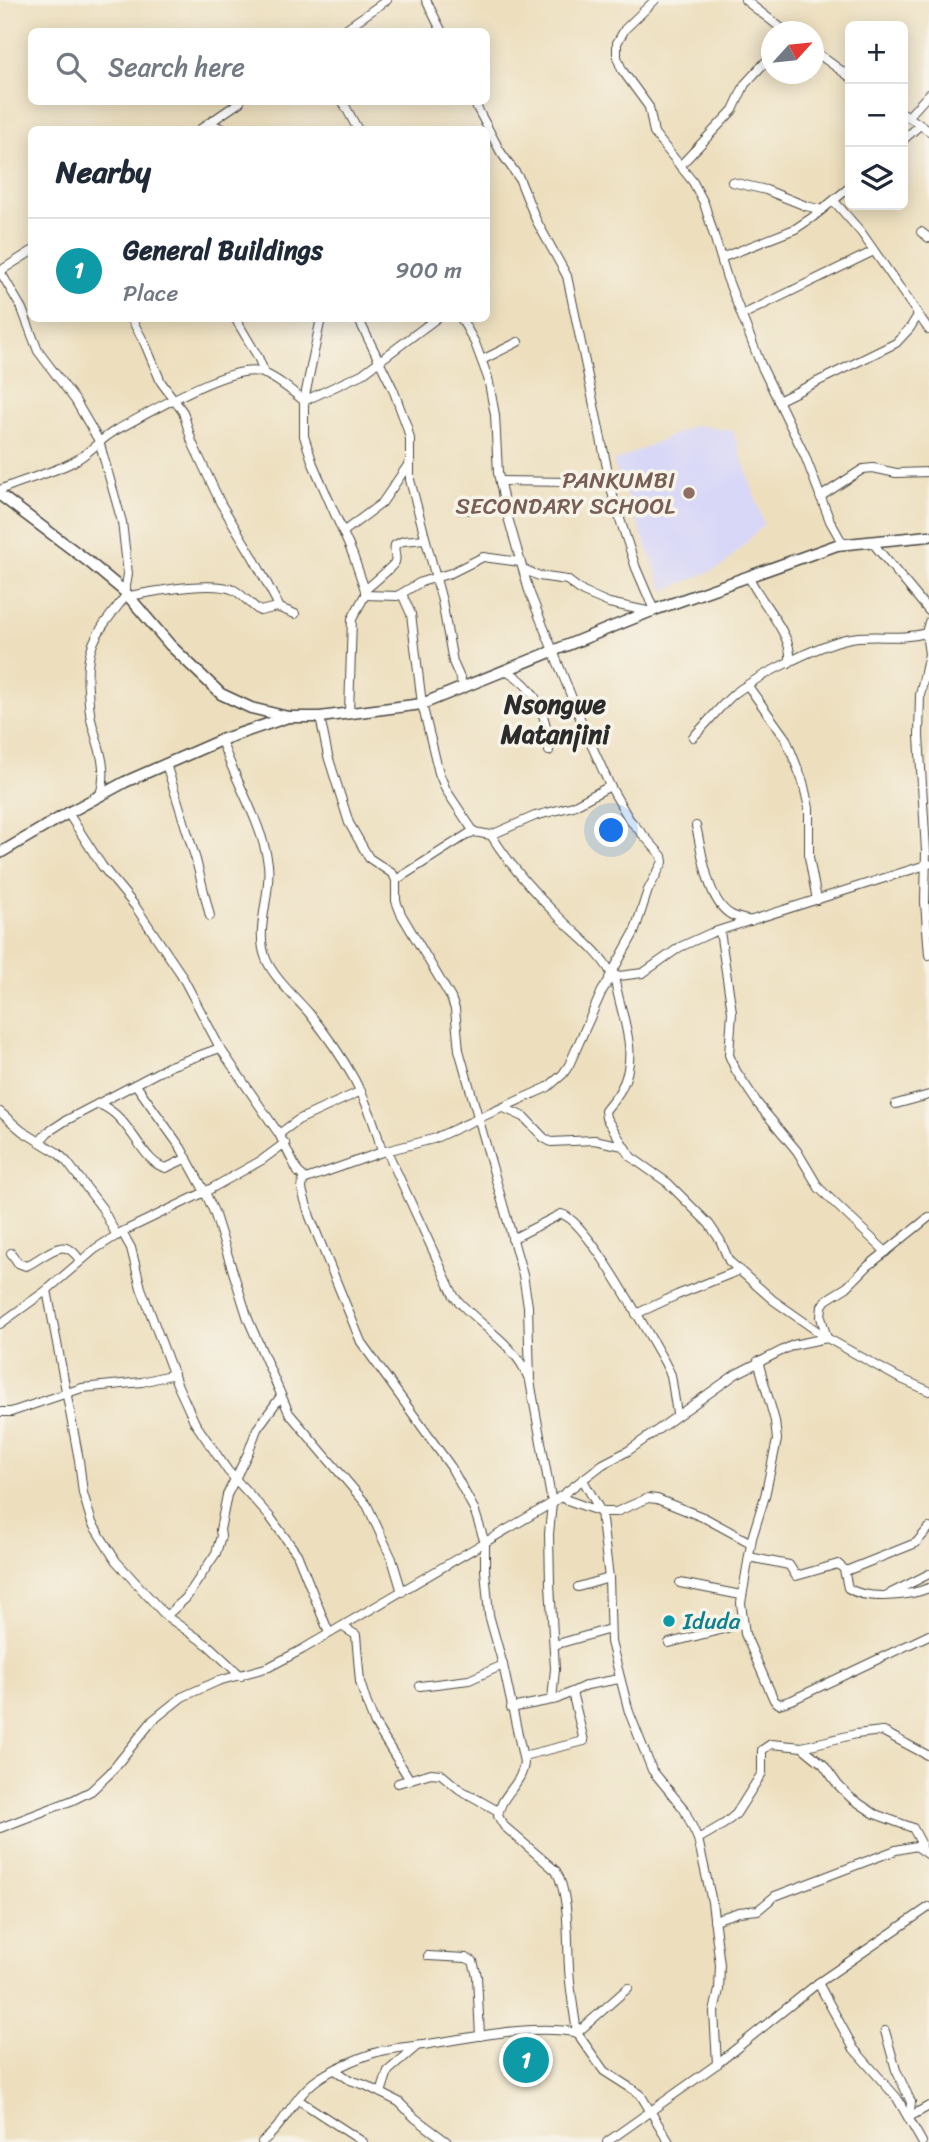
<!DOCTYPE html>
<html lang="en">
<head>
<meta charset="utf-8">
<style>
	:root { --surface:#fff; --page:#f2f2f3; --text:#1f2937; --muted:#747a83; --line:#e0e1e3; --accent:#2563eb }
	body { margin:0; font-family:Sriracha,sans-serif; background:var(--page); color:var(--text) }
	.controls { position:absolute; right:21px; top:21px; display:grid; overflow:hidden; border-radius:10px; box-shadow:0 4px 18px #0003 }
	.controls button { width:63px; height:63px; display:grid; place-items:center; padding:0; border:0; border-bottom:2px solid var(--line); background:var(--surface); color:var(--text); font:35px sans-serif }
	.compass { position:absolute; left:761px; top:21px; width:63px; height:63px; border-radius:50%; background:var(--surface); box-shadow:0 4px 18px #0003; rotate:63deg }
	.you { position:absolute; left:612px; top:831px; width:24px; height:24px; margin:-18px; border:5px solid #fff; border-radius:50%; background:#1a73e8; box-shadow:0 0 0 10px #1a73e833 }
	.badge { display:grid; place-items:center; width:46px; height:46px; border-radius:50%; background:var(--accent); color:#fff; font-size:23px; font-weight:700 }
	.pin { position:absolute; translate:-50% -50%; border:4px solid #fff; box-shadow:0 2px 7px #0006 }
	.list { margin:0; padding:0; list-style:none }
	h2 { display:flex; justify-content:space-between; align-items:center; height:91px; margin:0; padding:0 28px; font-size:30px }
	h2 small { font-size:23px; font-weight:400; color:var(--muted) }
	.list li { display:grid; grid-template-columns:46px 1fr auto; gap:21px; align-items:center; box-sizing:border-box; height:105px; padding:0 28px; border-top:2px solid var(--line) }
	.list b { display:block; font-size:26px; white-space:nowrap }
	.list p { margin:0; font-size:23px; white-space:nowrap; color:var(--muted) }
	.list em { font-size:23px; font-style:normal; color:var(--muted) }
	.icon { flex:none; width:38px; height:38px; fill:none; stroke:currentColor; stroke-width:2; stroke-linecap:round; stroke-linejoin:round }
	.map { position:relative; flex:none; width:929px; height:2142px; overflow:hidden }
	.search { position:absolute; background:var(--surface); box-shadow:0 4px 18px #0003; left:28px; top:28px; width:462px; height:77px; display:flex; align-items:center; gap:18px; box-sizing:border-box; padding:0 24px; border-radius:10px; color:var(--muted); font-size:26px }
	.panel { position:absolute; background:var(--surface); box-shadow:0 4px 18px #0003; left:28px; top:126px; width:462px; height:196px; border-radius:10px }
	.map>svg:first-child { display:block }
	.built { fill:#d8d7f8 }
	.lines { fill:none; stroke-linecap:round; stroke-linejoin:round }
	.street-casing { stroke:#484641; stroke-width:10 }
	.secondary-casing { stroke:#484641; stroke-width:13 }
	.street { stroke:#fff; stroke-width:8 }
	.secondary { stroke:#fff; stroke-width:10 }
	.education-dot { fill:#8d6e63; stroke:#f7f3e8; stroke-width:2.5 }
	.culture-dot { fill:#0f9aa8; stroke:#f7f3e8; stroke-width:2.5 }
	.labels { text-anchor:middle; dominant-baseline:central; stroke-width:7; stroke-linejoin:round; paint-order:stroke }
	.education-label { font-size:23px; fill:#785e54; stroke:#f7f3e8; text-anchor:end }
	.culture-label { font-size:23px; fill:#0d838f; stroke:#f7f3e8; text-anchor:start }
	.quarter-label { font-size:26px; font-weight:bold; fill:#2b2b2b; stroke:#f7f3e8 }
</style>
</head>
<body>
<div class="map">
<svg width="929" height="2142" viewBox="0 0 929 2142">
	<rect width="100%" height="100%" fill="#f7f3e8"/>
	<filter id="ink" filterUnits="userSpaceOnUse"><feTurbulence type="fractalNoise" baseFrequency=".0143" numOctaves="2"/><feDisplacementMap in="SourceGraphic" scale="14" xChannelSelector="R" yChannelSelector="G"/><feConvolveMatrix kernelMatrix="1 2 1 2 8 2 1 2 1" color-interpolation-filters="sRGB"/></filter>
	<filter id="wash" filterUnits="userSpaceOnUse"><feTurbulence type="fractalNoise" baseFrequency=".00686" numOctaves="4" result="noise"/><feDisplacementMap in="SourceGraphic" scale="28" xChannelSelector="R" yChannelSelector="G"/><feGaussianBlur stdDeviation="1.57" result="paint"/><feColorMatrix in="noise" values="0 0 0 0 0 0 0 0 0 0 0 0 0 0 0 0 0 1.4 0 .05"/><feComposite in="paint" operator="in"/></filter>
	<g filter="url(#wash)">
		<rect width="100%" height="100%" fill="#eddfbe"/>
		<polygon class="built" points="695,425 733,431 764,524 723,566 664,591 613,462"/>
	</g>
	<g filter="url(#ink)">
		<g class="lines">
			<g class="street-casing">
				<g id="street">
					<polyline points="426,0 442,32"/>
					<polyline points="655,0 625,29 617,43 617,57 622,70 649,107 654,133 693,182 704,203 727,278 761,365 805,456 830,521 843,544"/>
					<polyline points="745,0 786,32"/>
					<polyline points="341,32 387,0"/>
					<polyline points="814,51 850,77"/>
					<polyline points="343,102 358,130"/>
					<polyline points="474,102 500,151 519,178 536,220 567,276 614,501 636,568 654,610"/>
					<polyline points="903,113 929,131"/>
					<polyline points="908,117 929,94"/>
					<polyline points="208,123 226,130"/>
					<polyline points="199,130 240,102"/>
					<polyline points="903,140 920,125"/>
					<polyline points="680,166 733,110 745,84 772,55"/>
					<polyline points="732,182 766,190 806,206 822,210"/>
					<polyline points="834,201 861,232 929,330"/>
					<polyline points="921,232 929,238"/>
					<polyline points="721,258 795,229 813,217 850,187"/>
					<polyline points="0,271 22,309 38,351 75,400 99,441 122,522 128,574 125,592"/>
					<polyline points="0,271 32,251"/>
					<polyline points="742,315 874,251"/>
					<polyline points="131,318 145,344 161,382 183,412 192,442 221,504 253,557 280,608"/>
					<polyline points="235,318 258,357 265,374"/>
					<polyline points="321,318 304,401 304,436 313,464 353,555 365,590 365,595 352,619 349,713"/>
					<polyline points="358,318 393,389 407,427 410,439 410,480 442,601 453,662 464,687"/>
					<polyline points="461,318 475,343 488,378 495,415 498,473 505,507 529,591 586,733 610,786 629,819 662,856 663,862 648,890 634,933 609,978"/>
					<polyline points="482,360 518,342"/>
					<polyline points="778,401 896,343 910,328 918,315"/>
					<polyline points="500,481 571,482"/>
					<path d="M0 490C24 479 50 474 73 462 90 453 101 438 118 429 148 414 233 361 263 373 278 379 292 391 304 401L362 374 437 318"/>
					<polyline points="820,497 863,469 873,468 896,473 929,472"/>
					<polyline points="460,510 505,507"/>
					<polyline points="343,532 382,503 408,465"/>
					<polyline points="871,541 929,611"/>
					<polyline points="523,569 539,576 567,580 583,592 609,603 647,611"/>
					<path d="M749 577C759 601 797 639 789 663"/>
					<path d="M365 590C371 585 393 566 395 562 397 556 393 551 395 545L403 541 425 539"/>
					<polyline points="402,594 411,614 422,704 439,773 446,790 474,832"/>
					<polyline points="365,595 397,596 421,582 451,573 483,557 520,562"/>
					<path d="M129 596C153 592 212 580 234 590 243 595 251 605 260 611L277 607 295 614"/>
					<polyline points="929,622 926,633 929,654"/>
					<polyline points="929,654 920,695 919,736 926,851 925,902 929,955"/>
					<path d="M506 670C538 689 547 715 549 751"/>
					<polyline points="748,686 786,739 803,782 809,808 809,857 817,900"/>
					<polyline points="320,717 328,756 349,823 369,858 393,874 396,880 396,901 401,914 451,998 455,1009 459,1050 523,1275 528,1306 530,1381 552,1503 549,1534 550,1584 555,1669 552,1700"/>
					<path d="M693 737C707 724 719 707 734 694 756 677 819 645 846 639 872 633 899 641 926 633"/>
					<path d="M221 740C234 778 263 825 268 864 272 895 254 929 266 959 273 977 296 998 309 1013 343 1055 370 1099 382 1152"/>
					<polyline points="166,764 196,860 210,916"/>
					<path d="M100 795C108 771 100 750 93 727 89 715 89 702 88 690 84 642 100 630 127 594"/>
					<polyline points="68,813 102,866 135,906 181,974 220,1048 279,1134 298,1172 306,1179 382,1152 433,1139 548,1087 563,1074 569,1065 602,991 611,977 643,973 680,947 711,933 929,864"/>
					<path d="M696 826C702 851 707 900 730 914 736 918 744 919 751 921"/>
					<path d="M491 835C510 865 534 893 560 918 577 935 599 951 611 973"/>
					<polyline points="396,880 468,834 474,832 491,835 535,816 573,806 610,786"/>
					<polyline points="720,931 732,1012 729,1055 736,1071 758,1104 797,1151 819,1188 886,1252"/>
					<path d="M614 976C620 1014 641 1052 621 1089 617 1097 610 1104 605 1111L606 1118 631 1157 668 1183 709 1224 720 1240 729 1261 773 1300 827 1338"/>
					<polyline points="136,1085 181,1148 205,1192 214,1212 248,1319 289,1413 367,1505 392,1559 402,1592"/>
					<path d="M98 1104C131 1115 141 1163 166 1168L187 1158"/>
					<polyline points="896,1104 929,1095"/>
					<polyline points="504,1108 524,1117 544,1138 551,1142 594,1140 623,1146"/>
					<polyline points="0,1112 22,1131 58,1153 67,1162 102,1208 117,1236"/>
					<polyline points="279,1134 298,1120 361,1091"/>
					<polyline points="40,1141 48,1132 65,1121 170,1066 220,1048"/>
					<path d="M387 1151 454 1296C476 1324 515 1343 528 1377"/>
					<path d="M303 1178 302 1190 310 1217 361 1342 451 1467 474 1509 485 1543V1570L489 1615 503 1665 524 1762C523 1784 500 1795 498 1816L504 1826 556 1871C570 1896 567 1939 569 1968 570 1990 574 2011 577 2033"/>
					<polyline points="122,1232 131,1248 141,1288 177,1384 195,1423 228,1471 270,1517 297,1554 329,1633"/>
					<path d="M512 1239 561 1214C586 1218 648 1334 664 1361L671 1375 677 1414"/>
					<path d="M11 1253 18 1263 26 1266C47 1256 64 1233 80 1261"/>
					<polyline points="47,1290 79,1460 83,1493 92,1523 116,1561 166,1616 209,1646 241,1676"/>
					<polyline points="636,1314 677,1295 740,1270"/>
					<polyline points="0,1324 47,1290 95,1249 122,1232 205,1192 262,1160 285,1143"/>
					<polyline points="826,1335 821,1317 822,1306 826,1300 847,1287 868,1266 929,1217"/>
					<polyline points="758,1361 775,1421 777,1440 765,1496 752,1538 741,1603 745,1634 774,1700 779,1704 792,1700 929,1635"/>
					<polyline points="0,1412 11,1412 82,1388 142,1382 174,1374"/>
					<polyline points="583,1480 601,1512 609,1578 611,1642 629,1712 652,1770 684,1809 698,1839 712,1902 720,1965 719,1990 714,2012 717,2064"/>
					<polyline points="559,1497 601,1512 616,1512 648,1498 657,1499 705,1518 751,1543"/>
					<polyline points="749,1557 789,1565 796,1576 838,1564 846,1571 916,1543 929,1528"/>
					<path d="M844 1570 848 1588C867 1601 909 1596 929 1588"/>
					<polyline points="680,1583 741,1595"/>
					<polyline points="578,1587 609,1578"/>
					<polyline points="891,1593 929,1574"/>
					<polyline points="166,1616 186,1598 216,1553 221,1536 220,1530 227,1495 248,1453 257,1429 281,1396"/>
					<polyline points="343,1627 356,1635 360,1682 366,1701 375,1724 410,1780"/>
					<polyline points="669,1643 743,1624"/>
					<polyline points="554,1645 610,1629"/>
					<polyline points="420,1686 469,1680 503,1665"/>
					<polyline points="511,1708 557,1699 587,1685 619,1679"/>
					<polyline points="802,1747 823,1764 838,1785 851,1798 875,1814 913,1828 921,1843 921,1848"/>
					<polyline points="523,1756 584,1741 572,1692"/>
					<polyline points="398,1783 431,1773 441,1774 459,1789 498,1811"/>
					<polyline points="0,1828 73,1800 91,1791 110,1773 153,1720 182,1697 218,1681 269,1667 303,1649 552,1503 603,1464 628,1451 736,1374 793,1345 827,1338 897,1377 929,1391"/>
					<polyline points="698,1839 724,1824 736,1814 762,1773 762,1750 771,1744 802,1747 856,1734 882,1731 929,1756"/>
					<polyline points="714,1920 739,1912 758,1910 775,1896 896,1850 916,1846 929,1855"/>
					<polyline points="428,1956 466,1958 473,1961 477,1976 480,2036"/>
					<polyline points="818,1983 854,2049 897,2098 922,2142"/>
					<polyline points="885,2031 896,2070 911,2102 909,2119"/>
					<polyline points="577,2033 628,1988"/>
					<polyline points="335,2070 350,2080 365,2085 399,2102 415,2118 447,2142"/>
					<polyline points="381,2093 388,2071 417,2046"/>
					<polyline points="297,2099 363,2142"/>
					<polyline points="909,2117 929,2106"/>
					<path d="M262 2142C284 2126 292 2099 314 2082 329 2070 362 2056 381 2051 397 2047 413 2047 429 2044 469 2038 538 2023 577 2033L604 2071 640 2094 669 2142"/>
					<polyline points="607,2142 717,2064 818,1983 929,1907"/>
				</g>
			</g>
			<g class="secondary-casing">
				<g id="secondary">
					<polyline points="0,495 89,562 125,592 170,645 221,694 251,708 288,717 320,717 422,704 654,610 837,545 929,536"/>
					<polyline points="0,853 68,813 125,782 221,740 288,717"/>
				</g>
			</g>
			<use href="#street" class="street"/>
			<use href="#secondary" class="secondary"/>
		</g>
	</g>
	<circle class="education-dot" cx="689" cy="493" r="7"/>
	<circle class="culture-dot" cx="669" cy="1621" r="7"/>
	<g class="labels">
		<g class="education-label">
			<text x="675" y="480">PANKUMBI<tspan x="675" dy="26">SECONDARY SCHOOL</tspan></text>
		</g>
		<g class="culture-label">
			<text x="683" y="1621">Iduda</text>
		</g>
		<g class="quarter-label">
			<text x="555" y="704">Nsongwe<tspan x="555" dy="30">Matanjini</tspan></text>
		</g>
	</g>
</svg>
<div class="controls">
<button>+</button>
<button>−</button>
<button><svg class="icon" aria-label="layers" viewBox="0 0 24 24"><path d="M12 4l9 5-9 5-9-5zM3 14l9 5 9-5"/></svg></button>
</div>
<svg class="compass" viewBox="-18 -18 36 36"><path d="M0-13l5 13h-10z" fill="#e53935"/><path d="M0 13l5-13h-10z" fill="#747a83"/></svg>
<div class="you"></div>
<div class="pin badge" style="left:526px;top:2060px;background:#0f9aa8">1</div>
<div class="search"><svg class="icon" aria-label="search" viewBox="0 0 24 24"><circle cx="10" cy="10" r="6"/><path d="M15 15l6 6"/></svg>Search here</div>
<section class="panel">
<h2>Nearby<small></small></h2>
<ul class="list">
<li><span class="badge" style="background:#0f9aa8">1</span><div><b>General Buildings</b><p>Place</p></div><em>900 m</em></li>
</ul>
</section>
</div>
</body>
</html>
